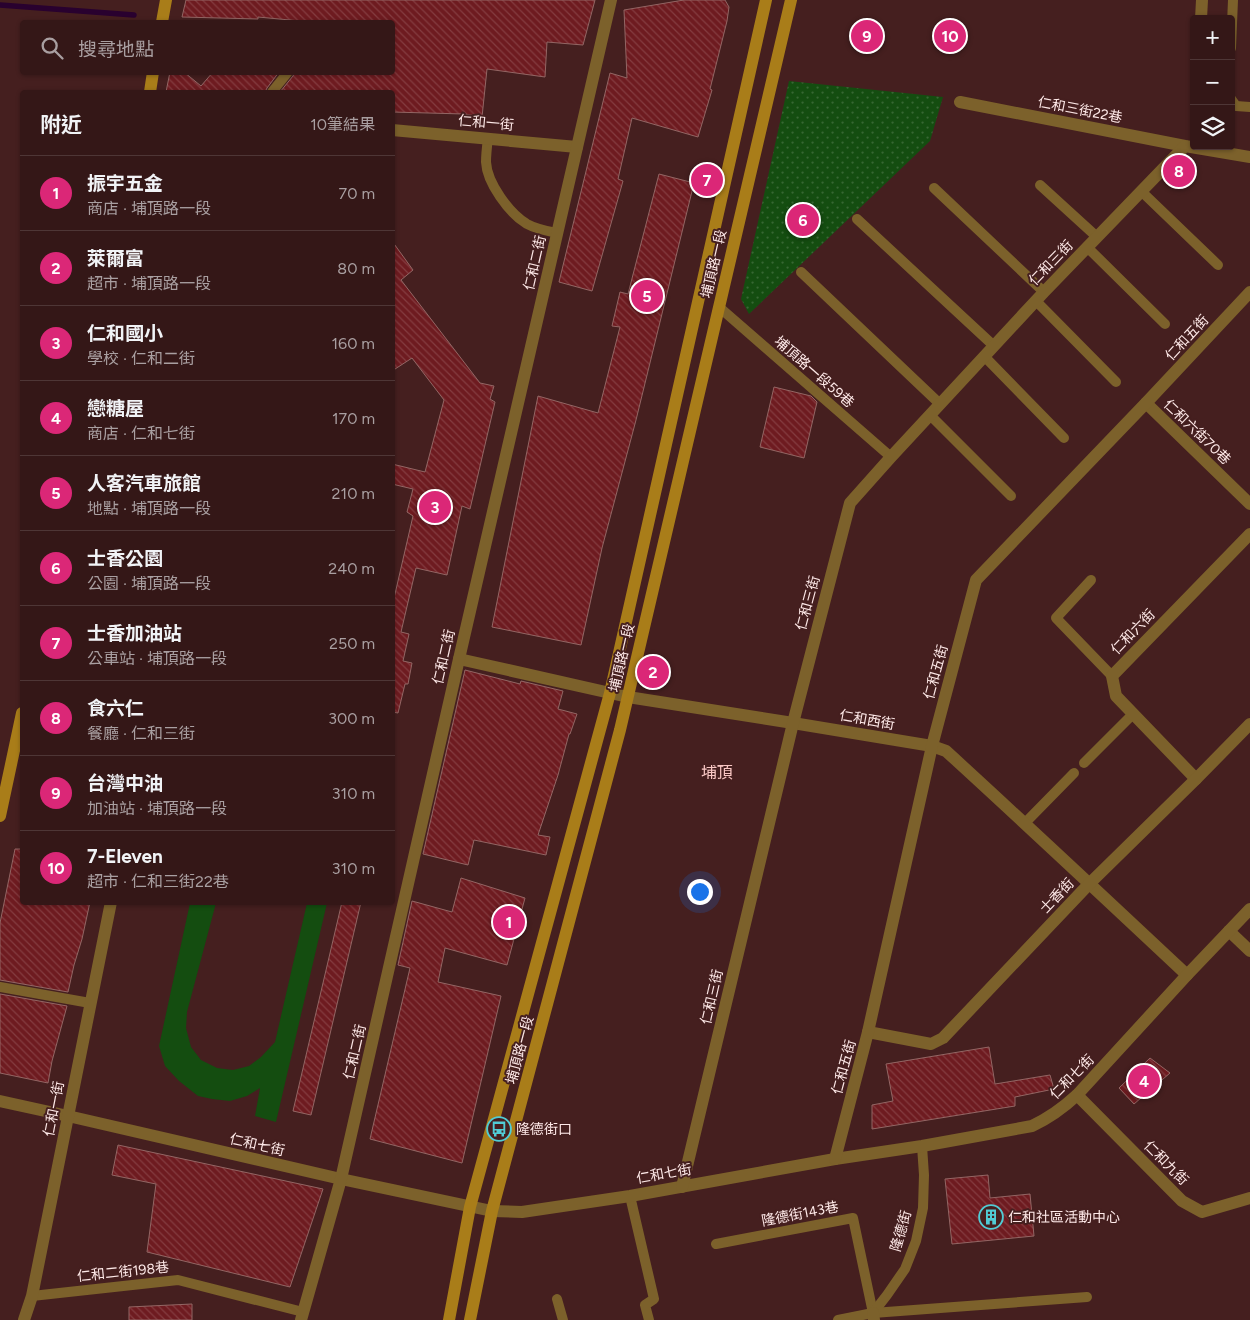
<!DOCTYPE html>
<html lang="zh-TW">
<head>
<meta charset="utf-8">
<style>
	:root { --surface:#341717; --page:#3f2424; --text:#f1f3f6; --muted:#a99fa1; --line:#4e3636; --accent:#db2777 }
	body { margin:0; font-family:Figtree,"Noto Sans TC",sans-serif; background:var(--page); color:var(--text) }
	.controls { position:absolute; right:15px; top:15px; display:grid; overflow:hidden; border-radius:5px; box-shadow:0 1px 4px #0004 }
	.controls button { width:45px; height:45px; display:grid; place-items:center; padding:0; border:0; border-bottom:1px solid var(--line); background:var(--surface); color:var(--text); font:25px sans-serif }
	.you { position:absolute; left:699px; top:891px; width:18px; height:18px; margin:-12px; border:4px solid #fff; border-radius:50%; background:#1a73e8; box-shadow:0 0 0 8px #1a73e833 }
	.badge { display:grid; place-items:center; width:32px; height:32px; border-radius:50%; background:var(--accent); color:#fff; font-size:16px; font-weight:700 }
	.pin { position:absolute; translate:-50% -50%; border:2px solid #fff; box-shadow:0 1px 5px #0006 }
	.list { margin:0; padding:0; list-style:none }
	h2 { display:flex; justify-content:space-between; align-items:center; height:65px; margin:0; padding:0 20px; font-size:21px }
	h2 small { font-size:16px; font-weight:400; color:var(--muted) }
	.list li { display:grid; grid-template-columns:32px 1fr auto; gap:15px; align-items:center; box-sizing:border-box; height:75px; padding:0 20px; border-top:1px solid var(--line) }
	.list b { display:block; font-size:19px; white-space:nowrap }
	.list p { margin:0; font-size:16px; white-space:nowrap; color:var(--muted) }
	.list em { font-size:16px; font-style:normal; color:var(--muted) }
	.icon { flex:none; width:28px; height:28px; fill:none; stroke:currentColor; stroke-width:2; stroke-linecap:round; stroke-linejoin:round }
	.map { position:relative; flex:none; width:1250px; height:1320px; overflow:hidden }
	.search { position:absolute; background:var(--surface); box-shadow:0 1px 4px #0004; left:20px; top:20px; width:375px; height:55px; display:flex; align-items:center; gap:12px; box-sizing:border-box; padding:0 18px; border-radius:5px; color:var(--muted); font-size:19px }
	.panel { position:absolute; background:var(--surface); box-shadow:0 1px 4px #0004; left:20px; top:90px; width:375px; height:815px; border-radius:5px }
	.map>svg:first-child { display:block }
	.park { fill:url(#park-dots) }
	.pitch { fill:#144d10 }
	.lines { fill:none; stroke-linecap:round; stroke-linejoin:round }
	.stream { stroke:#29012f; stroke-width:5.5 }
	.building { fill:url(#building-back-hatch); stroke:#936664 }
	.lane { stroke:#7c612b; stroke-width:10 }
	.street { stroke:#7c612b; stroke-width:12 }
	.secondary { stroke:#a97d19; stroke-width:12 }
	.labels { text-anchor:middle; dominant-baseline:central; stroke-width:4; stroke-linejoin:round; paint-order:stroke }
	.street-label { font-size:14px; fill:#fee9e8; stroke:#451f1f }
	.poi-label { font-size:14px; fill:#fee9e8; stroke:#451f1f; text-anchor:start }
	.quarter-label { font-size:16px; fill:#f9c7c4; stroke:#451f1f }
</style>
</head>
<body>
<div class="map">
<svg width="1250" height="1320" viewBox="0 0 1250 1320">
	<defs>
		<pattern id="park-dots" width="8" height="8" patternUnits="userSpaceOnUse" patternTransform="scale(1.25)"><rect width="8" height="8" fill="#144d10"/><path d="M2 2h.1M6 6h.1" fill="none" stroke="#376733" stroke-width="1.8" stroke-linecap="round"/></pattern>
		<pattern id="building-back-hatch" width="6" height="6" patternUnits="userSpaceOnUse" patternTransform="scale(1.25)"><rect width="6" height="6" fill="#6e1b20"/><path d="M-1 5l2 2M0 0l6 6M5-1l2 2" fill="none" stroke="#843c40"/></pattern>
	</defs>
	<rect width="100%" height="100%" fill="#451f1f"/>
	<polygon class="park" points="789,81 943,97 930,141 749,314 741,299"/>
	<polygon class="pitch" points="190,903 216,903 187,1012 186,1028 191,1047 201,1060 217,1068 233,1070 249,1066 261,1057 275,1042 307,903 327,903 276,1122 255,1116 260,1088 247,1096 230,1101 212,1099 198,1096 179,1081 165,1066 159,1046"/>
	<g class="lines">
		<polyline class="stream" points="0,5 134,15"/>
	</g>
	<g class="building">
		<polygon points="186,0 595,0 583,45 547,42 545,77 487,69 482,117 464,114 392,112 392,92 280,92 293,76 295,72 392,72 392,22 311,22 258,17 258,19 182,17"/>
		<polygon points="684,0 725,0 729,7 727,21 710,89 712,90 698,137 632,118 618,179 623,181 592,291 559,282 610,73 627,78 624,10"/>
		<polygon points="170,72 184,72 201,86 213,72 279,72 267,88 265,92 166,92"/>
		<polygon points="659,174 694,183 636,420 602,548 581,645 492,627 538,396 598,413 620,327 612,326 620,292 628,294"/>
		<polygon points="392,241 413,270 401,280 480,383 494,386 490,399 495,402 470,509 462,506 447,575 416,568 401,632 409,634 403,661 412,663 408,684 405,684 398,713 392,712 392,607 413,516 407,512 413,489 392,484 392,464 425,472 444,400 412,358 392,371"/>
		<polygon points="774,387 811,396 817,402 804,458 760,447"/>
		<polygon points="465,670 520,684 521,681 563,691 558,709 577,714 570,734 569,734 558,775 538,835 550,837 546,855 474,840 468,865 423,854"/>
		<polygon points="15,849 22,849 22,902 90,902 82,939 74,965 68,992 0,980 0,923"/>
		<polygon points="461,878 525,898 507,965 445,948 438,982 501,996 462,1163 370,1139 410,968 398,965 412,901 452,912"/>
		<polygon points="342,902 361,902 311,1115 293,1111"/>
		<polygon points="0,994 67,1006 52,1061 48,1083 0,1073"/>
		<polygon points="989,1047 995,1084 1050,1075 1054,1089 1015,1097 1015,1106 872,1129 872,1105 893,1101 886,1064"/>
		<polygon points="1150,1058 1170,1073 1134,1104 1119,1088"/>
		<polygon points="118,1145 323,1189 290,1287 147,1252 156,1184 112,1175"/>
		<polygon points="988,1175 990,1198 1030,1194 1034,1236 952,1244 945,1179"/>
		<polygon points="192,1304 192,1320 129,1320 129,1307"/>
	</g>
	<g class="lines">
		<g class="lane">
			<polyline points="1231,48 1233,0"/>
			<polyline points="272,92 288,72"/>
			<polyline points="1231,99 1236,106 1250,107"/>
			<path d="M488 138C487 146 486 154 486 162 487 183 509 213 527 224 536 229 547 231 557 233"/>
			<polyline points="1040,185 1097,237"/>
			<polyline points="934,188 1044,292"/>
			<polyline points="1141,191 1218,265"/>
			<polyline points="857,219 994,346"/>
			<polyline points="1087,247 1165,324"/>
			<polyline points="801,272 940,404"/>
			<polyline points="1036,301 1116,382"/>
			<polyline points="719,307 891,457"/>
			<polyline points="984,356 1064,438"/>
			<polyline points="930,415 1011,496"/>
			<polyline points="1091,580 1056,618 1112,676"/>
			<polyline points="1084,763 1133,714"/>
			<polyline points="1025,823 1074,773"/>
			<polyline points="0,987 90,1003"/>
			<polyline points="630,1196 654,1299 645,1305 649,1320"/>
			<polyline points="716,1244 853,1218 873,1313 1087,1297"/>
			<polyline points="32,1296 178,1280 303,1312"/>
			<polyline points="557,1299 563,1320"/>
			<polyline points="838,1320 873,1313 887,1295 905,1269 916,1241 923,1208 924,1175 922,1146"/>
		</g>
		<g class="street">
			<polyline points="1201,19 1202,0"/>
			<polyline points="960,102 1185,146 1250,157"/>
			<polyline points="392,130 577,147"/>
			<polyline points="1146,403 1250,504"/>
			<path d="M459 659 628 697 793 723 932 746 946 751C1027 825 1107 900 1187 975"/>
			<polyline points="1196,779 1116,696 1112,676 1250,534"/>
			<polyline points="1229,931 1250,951"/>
			<polyline points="868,1032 931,1044 943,1038 1089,884 1196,779 1250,724"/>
			<polyline points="1077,1095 1182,1201 1202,1212 1250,1198"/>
			<path d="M0 1101 68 1116 341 1179 492 1211 522 1212 630 1196 835 1159 922 1146 1032 1126C1049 1118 1063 1108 1077 1095L1187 975 1250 909"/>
			<polyline points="835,1159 868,1032 932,746 976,580 1146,403 1250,292"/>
			<polyline points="682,1187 793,723 850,503 891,457 1044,292 1185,146"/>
			<polyline points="873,1313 874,1320"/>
			<polyline points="24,1320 32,1296 111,902"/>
			<polyline points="301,1320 341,1179 459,659 611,0"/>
		</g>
		<g class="secondary">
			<polyline points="162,22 166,0"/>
			<polyline points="150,92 153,72"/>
			<polyline points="0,816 22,713"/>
			<polyline points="449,1320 470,1207 610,693 766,0"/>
			<polyline points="470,1320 492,1211 620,730 791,0"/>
		</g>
	</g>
	<defs>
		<g id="bus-ring" transform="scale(1.25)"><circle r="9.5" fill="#451f1f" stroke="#51ccd5" stroke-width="1.5"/><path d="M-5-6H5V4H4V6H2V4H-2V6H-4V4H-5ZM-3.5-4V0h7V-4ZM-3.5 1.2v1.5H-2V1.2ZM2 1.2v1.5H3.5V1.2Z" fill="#51ccd5"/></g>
		<g id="building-ring" transform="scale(1.25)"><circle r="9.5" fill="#451f1f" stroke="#51ccd5" stroke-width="1.5"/><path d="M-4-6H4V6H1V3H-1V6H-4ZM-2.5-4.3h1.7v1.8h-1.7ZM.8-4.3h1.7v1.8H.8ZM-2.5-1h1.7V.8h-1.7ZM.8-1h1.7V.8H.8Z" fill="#51ccd5"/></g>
	</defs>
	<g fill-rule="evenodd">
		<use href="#bus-ring" x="499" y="1129"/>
		<use href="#building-ring" x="991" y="1217"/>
	</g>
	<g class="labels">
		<g class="street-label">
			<text transform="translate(1080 110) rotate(11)">仁和三街22巷</text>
			<text transform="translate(486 123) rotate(5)">仁和一街</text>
			<text transform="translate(535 263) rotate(-77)">仁和二街</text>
			<text transform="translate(1051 263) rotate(-46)">仁和三街</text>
			<text transform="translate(714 264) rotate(-77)">埔頂路一段</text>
			<text transform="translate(1187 338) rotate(-47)">仁和五街</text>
			<text transform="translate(814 372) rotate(41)">埔頂路一段59巷</text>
			<text transform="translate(1197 432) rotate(44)">仁和六街70巷</text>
			<text transform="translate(808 603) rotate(-75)">仁和三街</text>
			<text transform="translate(1133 632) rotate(-46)">仁和六街</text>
			<text transform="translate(444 657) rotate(-77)">仁和二街</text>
			<text transform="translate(622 658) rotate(-77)">埔頂路一段</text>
			<text transform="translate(936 672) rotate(-75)">仁和五街</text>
			<text transform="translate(867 720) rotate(10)">仁和西街</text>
			<text transform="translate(1057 896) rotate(-46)">士香街</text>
			<text transform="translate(712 997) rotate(-77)">仁和三街</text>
			<text transform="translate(520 1050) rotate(-75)">埔頂路一段</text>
			<text transform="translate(355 1052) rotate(-77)">仁和二街</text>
			<text transform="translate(844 1067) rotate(-75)">仁和五街</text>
			<text transform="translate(1072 1077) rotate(-45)">仁和七街</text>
			<text transform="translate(54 1109) rotate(-79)">仁和一街</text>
			<text transform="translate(257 1145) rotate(13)">仁和七街</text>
			<text transform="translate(1166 1163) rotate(45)">仁和九街</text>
			<text transform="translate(664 1174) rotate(-10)">仁和七街</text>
			<text transform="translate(800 1214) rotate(-11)">隆德街143巷</text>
			<text transform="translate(901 1231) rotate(-74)">隆德街</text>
			<text transform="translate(123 1272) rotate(-6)">仁和二街198巷</text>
		</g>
		<g class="poi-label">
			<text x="516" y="1129">隆德街口</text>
			<text x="1008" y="1217">仁和社區活動中心</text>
		</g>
		<g class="quarter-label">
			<text x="717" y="772">埔頂</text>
		</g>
	</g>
</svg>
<div class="controls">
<button>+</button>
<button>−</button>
<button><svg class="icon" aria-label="layers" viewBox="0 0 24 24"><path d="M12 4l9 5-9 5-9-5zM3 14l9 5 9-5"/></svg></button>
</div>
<div class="you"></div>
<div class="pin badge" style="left:509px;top:922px">1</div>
<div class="pin badge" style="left:653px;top:672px">2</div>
<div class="pin badge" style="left:435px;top:507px">3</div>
<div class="pin badge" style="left:1144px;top:1081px">4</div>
<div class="pin badge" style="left:647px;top:296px">5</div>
<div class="pin badge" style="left:803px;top:220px">6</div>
<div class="pin badge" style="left:707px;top:180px">7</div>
<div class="pin badge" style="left:1179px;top:171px">8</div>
<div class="pin badge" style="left:867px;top:36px">9</div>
<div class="pin badge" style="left:950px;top:36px">10</div>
<div class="search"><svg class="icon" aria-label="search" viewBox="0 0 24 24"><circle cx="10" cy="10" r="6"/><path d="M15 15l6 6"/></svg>搜尋地點</div>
<section class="panel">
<h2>附近<small>10筆結果</small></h2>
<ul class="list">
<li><span class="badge">1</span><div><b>振宇五金</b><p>商店 · 埔頂路一段</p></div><em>70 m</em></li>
<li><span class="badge">2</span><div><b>萊爾富</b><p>超市 · 埔頂路一段</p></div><em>80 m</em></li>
<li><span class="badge">3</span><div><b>仁和國小</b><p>學校 · 仁和二街</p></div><em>160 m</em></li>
<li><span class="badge">4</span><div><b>戀糖屋</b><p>商店 · 仁和七街</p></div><em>170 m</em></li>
<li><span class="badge">5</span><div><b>人客汽車旅館</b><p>地點 · 埔頂路一段</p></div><em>210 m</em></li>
<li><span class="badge">6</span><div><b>士香公園</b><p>公園 · 埔頂路一段</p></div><em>240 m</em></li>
<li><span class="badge">7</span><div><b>士香加油站</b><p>公車站 · 埔頂路一段</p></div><em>250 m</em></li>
<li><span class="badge">8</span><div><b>食六仁</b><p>餐廳 · 仁和三街</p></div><em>300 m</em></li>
<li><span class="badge">9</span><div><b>台灣中油</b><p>加油站 · 埔頂路一段</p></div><em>310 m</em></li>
<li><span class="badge">10</span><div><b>7-Eleven</b><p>超市 · 仁和三街22巷</p></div><em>310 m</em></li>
</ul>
</section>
</div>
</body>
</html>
